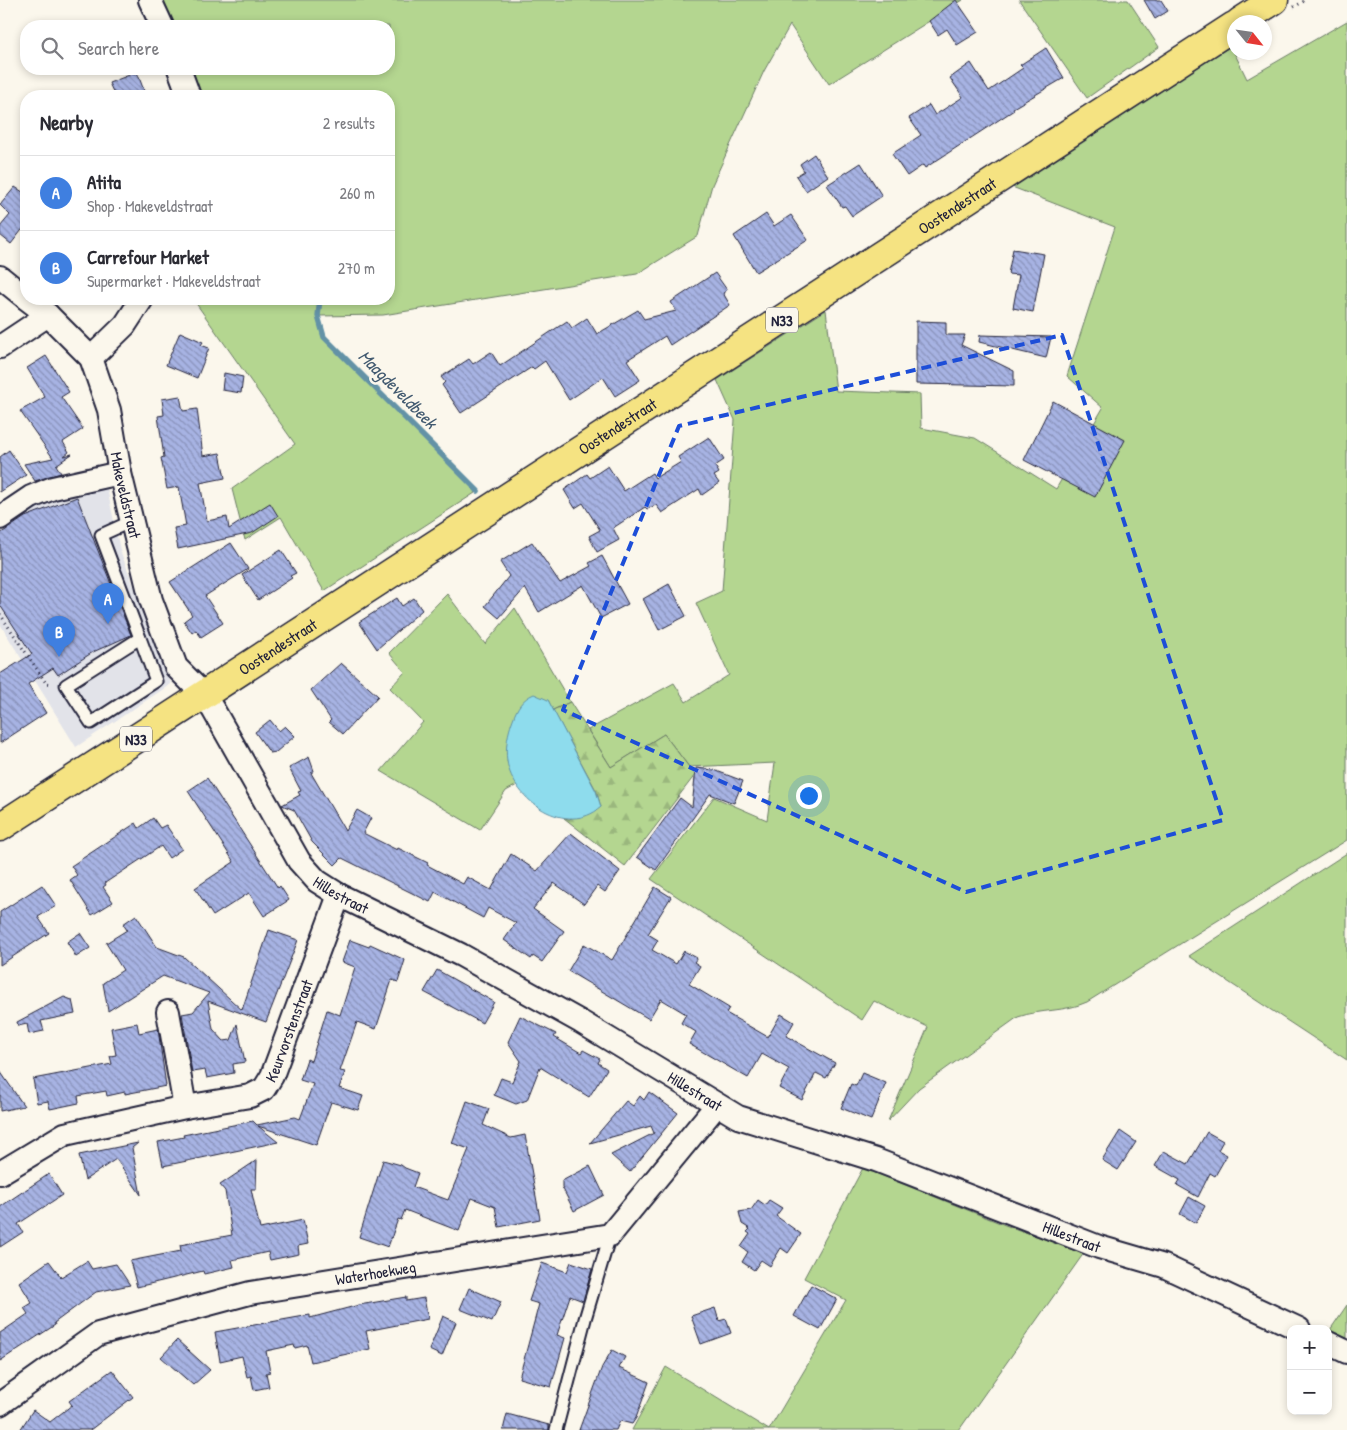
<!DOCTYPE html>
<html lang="en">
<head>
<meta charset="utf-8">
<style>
	:root { --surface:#fff; --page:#f2f2f3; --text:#2b2b33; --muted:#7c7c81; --line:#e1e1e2; --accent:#0b8043 }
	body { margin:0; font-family:"Patrick Hand",sans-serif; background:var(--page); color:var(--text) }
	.controls { position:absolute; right:15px; bottom:15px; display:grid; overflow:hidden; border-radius:10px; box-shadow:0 2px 8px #0003 }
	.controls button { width:45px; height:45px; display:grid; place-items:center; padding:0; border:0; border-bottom:1px solid var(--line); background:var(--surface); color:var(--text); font:25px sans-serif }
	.compass { position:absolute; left:1227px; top:15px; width:45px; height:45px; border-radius:50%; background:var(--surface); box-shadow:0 2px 8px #0003; rotate:120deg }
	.you { position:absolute; left:808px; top:795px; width:18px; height:18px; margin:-12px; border:4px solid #fff; border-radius:50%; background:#1a73e8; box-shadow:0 0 0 8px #1a73e833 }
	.badge { display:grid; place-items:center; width:32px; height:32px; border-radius:50%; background:var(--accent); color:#fff; font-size:16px; font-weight:700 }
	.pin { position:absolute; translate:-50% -41px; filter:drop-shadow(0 1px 2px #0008) }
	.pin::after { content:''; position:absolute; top:26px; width:18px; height:15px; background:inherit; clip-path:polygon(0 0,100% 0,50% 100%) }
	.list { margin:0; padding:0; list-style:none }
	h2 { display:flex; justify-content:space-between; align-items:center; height:65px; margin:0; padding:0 20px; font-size:21px }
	h2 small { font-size:16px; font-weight:400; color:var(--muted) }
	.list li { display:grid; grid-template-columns:32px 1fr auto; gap:15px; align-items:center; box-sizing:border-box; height:75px; padding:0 20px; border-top:1px solid var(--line) }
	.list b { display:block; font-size:19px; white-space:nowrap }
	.list p { margin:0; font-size:16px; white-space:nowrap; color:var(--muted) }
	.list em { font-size:16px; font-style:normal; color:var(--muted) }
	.icon { flex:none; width:28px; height:28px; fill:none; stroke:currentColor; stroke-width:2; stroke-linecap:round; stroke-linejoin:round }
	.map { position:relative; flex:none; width:1347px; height:1430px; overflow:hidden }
	.search { position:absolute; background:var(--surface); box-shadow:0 2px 8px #0003; left:20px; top:20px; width:375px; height:55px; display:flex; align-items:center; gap:12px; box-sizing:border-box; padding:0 18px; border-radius:20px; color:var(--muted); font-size:19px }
	.panel { position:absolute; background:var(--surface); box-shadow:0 2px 8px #0003; left:20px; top:90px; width:375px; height:215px; border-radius:20px }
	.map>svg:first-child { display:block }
	.built { fill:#e2e3e9 }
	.grass { fill:#b4d690; stroke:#6b7c66 }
	.forest { fill:url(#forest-firs); stroke:#6b7c66 }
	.water { fill:#8edced; stroke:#6392a6 }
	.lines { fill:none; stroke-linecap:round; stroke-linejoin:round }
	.stream { stroke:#6392a6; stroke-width:5.5 }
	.building { fill:url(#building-back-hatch); stroke:#22223b }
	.lane-casing { stroke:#22223b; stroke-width:15 }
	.street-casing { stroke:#22223b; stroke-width:26 }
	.primary-casing { stroke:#22223b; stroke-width:31 }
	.path { stroke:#22223b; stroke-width:3; stroke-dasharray:1 4; stroke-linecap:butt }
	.lane { stroke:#fbf7ec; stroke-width:11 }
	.street { stroke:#fbf7ec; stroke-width:22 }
	.primary { stroke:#f5e382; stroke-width:28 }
	.marked { fill:none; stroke:#1d4ed8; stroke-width:4; stroke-dasharray:10 6; stroke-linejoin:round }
	.labels { text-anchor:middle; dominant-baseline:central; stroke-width:5; stroke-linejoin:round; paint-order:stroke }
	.shield { fill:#fbf7ec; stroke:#636270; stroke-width:1 }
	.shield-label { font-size:15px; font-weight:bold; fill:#22223b }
	.street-label { font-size:16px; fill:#22223b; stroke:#fbf7ec }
	.water-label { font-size:18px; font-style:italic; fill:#425a70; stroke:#fbf7ec }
</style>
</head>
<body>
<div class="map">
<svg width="1347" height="1430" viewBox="0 0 1347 1430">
	<defs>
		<pattern id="forest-firs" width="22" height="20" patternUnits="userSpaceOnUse" patternTransform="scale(1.25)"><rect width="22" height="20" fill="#b4d690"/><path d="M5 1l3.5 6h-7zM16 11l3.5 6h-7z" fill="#9ab77d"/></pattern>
		<pattern id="building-back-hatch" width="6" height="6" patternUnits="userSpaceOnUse" patternTransform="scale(1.25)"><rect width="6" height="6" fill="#a7b3e3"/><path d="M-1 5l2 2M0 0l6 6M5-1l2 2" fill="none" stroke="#8891b9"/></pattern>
	</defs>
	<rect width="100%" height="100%" fill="#fbf7ec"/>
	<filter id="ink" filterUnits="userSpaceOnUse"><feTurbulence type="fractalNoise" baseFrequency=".02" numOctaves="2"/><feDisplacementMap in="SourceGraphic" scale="10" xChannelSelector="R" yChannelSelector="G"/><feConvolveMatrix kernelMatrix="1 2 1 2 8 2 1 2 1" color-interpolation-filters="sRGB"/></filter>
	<g filter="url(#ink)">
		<polygon class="built" points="94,486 107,488 120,550 171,684 76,747 0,624 0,527 54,493"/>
		<g class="grass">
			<polygon points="161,0 963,0 829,84 790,25 764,71 712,185 698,236 637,274 383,315 319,316 324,337 478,491 324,591 281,517 245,540 232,489 295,444 193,299 389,299 389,96 201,96 192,69 389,69 389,26 173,26"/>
			<polygon points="1019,0 1128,0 1159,47 1087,98"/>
			<path d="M1347 21V840L1087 1002C1065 1012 1041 1009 1018 1017L919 1088 888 1121 928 1027 874 1001 862 1020 651 879 714 797 767 820 775 763 689 767 664 734 611 767 588 730 674 683 686 702 729 675 696 603 722 591 735 420 717 380 826 310 836 391 920 394 921 428 975 438 1056 489 1103 408 1067 376 1115 227 1012 187 1231 46 1247 79Z"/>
			<polygon points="447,594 485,644 515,608 570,702 553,710 548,700 507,761 517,785 506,791 480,830 381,771 423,722 390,688 405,672 389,653"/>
			<polygon points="1347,853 1347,1060 1189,956"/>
			<polygon points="863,1168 1005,1225 1084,1253 959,1430 769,1430 846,1300 804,1278"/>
			<polygon points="1347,1305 1347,1338 1330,1330"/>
			<polygon points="666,1367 769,1430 632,1430"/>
		</g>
		<polygon class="forest" points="570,702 611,767 664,734 695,775 625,866 564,818 569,819 601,807 596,790 553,710"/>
		<path class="water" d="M534 694 548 700 596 791 601 807C567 837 513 801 507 761 505 747 508 732 513 719 517 708 522 699 534 694Z"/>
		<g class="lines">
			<polyline class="stream" points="320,299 318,316 324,337 478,491"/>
		</g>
		<g class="building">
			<polygon points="956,0 978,32 957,45 947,29 938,35 929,21"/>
			<polygon points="1144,0 1161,0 1168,11 1155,19"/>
			<polygon points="1046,48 1064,78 1013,108 1014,110 925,168 923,165 907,176 892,154 921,135 909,118 929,105 935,115 963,97 950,78 971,63 989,91 1023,68 1020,65"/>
			<polygon points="137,72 146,96 115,96 109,83"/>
			<polygon points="814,154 828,176 806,191 796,176 804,171 800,164"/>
			<polygon points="861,163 882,196 852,216 845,206 842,207 827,185"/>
			<polygon points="15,187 26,194 26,228 25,226 11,244 0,235 0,227 10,215 0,205"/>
			<polygon points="766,214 774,226 791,215 808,240 756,272 734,236"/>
			<polygon points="1013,249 1044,254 1033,312 1013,308 1019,275 1008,274"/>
			<polygon points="715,273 727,290 723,293 730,305 670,345 665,336 627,360 640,380 615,396 603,377 569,400 545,361 534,369 532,367 461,413 442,385 445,382 441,377 469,359 473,364 491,352 500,366 567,321 572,328 587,318 597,334 638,310 644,319 676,311 671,302"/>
			<polygon points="916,321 946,322 946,335 965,335 961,345 1014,371 1014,386 916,384"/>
			<polygon points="180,332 203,342 201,345 209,348 197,378 166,365"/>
			<polygon points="980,335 1051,337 1046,358 979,342"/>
			<polygon points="46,356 69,392 61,397 83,429 63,442 69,452 64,456 72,454 56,465 61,473 35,481 24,464 53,458 20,411 45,397 27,368"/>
			<polygon points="224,373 243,377 241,393 222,390"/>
			<polygon points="180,396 183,411 197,409 203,456 220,453 225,478 200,483 207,521 227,517 229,529 270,503 278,516 252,533 178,549 174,528 186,526 179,487 167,489 161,458 164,457 158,416 164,415 162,399"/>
			<polygon points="1053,401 1125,440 1095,497 1024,460"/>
			<polygon points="709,437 724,460 715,466 719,473 714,476 719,483 702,495 699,489 662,513 656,505 647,509 645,507 613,528 619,540 597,552 589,536 600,530 583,503 575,508 564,490 587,474 590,478 608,466 624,491 652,473 655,478 681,462 678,457"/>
			<polygon points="9,450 26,475 0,492 0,457"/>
			<polygon points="77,497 131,635 93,652 58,675 53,668 28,684 46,713 0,743 0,674 32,654 0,605 0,534 25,517"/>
			<polygon points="532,542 560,583 591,566 589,563 602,556 628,604 601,618 583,585 539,612 525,588 499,618 485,606 509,576 500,562"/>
			<polygon points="231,543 248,569 205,596 223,623 201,637 196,630 192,633 184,621 192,615 170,582"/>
			<polygon points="281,550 296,573 290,576 292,578 258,600 242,575"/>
			<polygon points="669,584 686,616 659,630 643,599"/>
			<polygon points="397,598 402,606 414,598 422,610 377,649 359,622"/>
			<polygon points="341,663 378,696 343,734 329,722 331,720 311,690"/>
			<polygon points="270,720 279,731 285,726 295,736 276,752 270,753 255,732"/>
			<polygon points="309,757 314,771 311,773 345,831 357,810 371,818 363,833 397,850 398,848 428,863 427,865 463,884 467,877 491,890 511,854 537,871 571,833 620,871 605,892 597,886 584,904 554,883 533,909 564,931 542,962 533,956 531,959 504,940 516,923 488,908 483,918 435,892 430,902 342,858 335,865 312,842 294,810 282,805 300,795 298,792 301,791 289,768"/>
			<polygon points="696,768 714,770 743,781 734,803 710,794 656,870 637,857 680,798 692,807"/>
			<polygon points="207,778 278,888 280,886 289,900 264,916 249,893 213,916 195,888 234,862 188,791"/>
			<polygon points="153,818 160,828 166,825 182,849 169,858 161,846 105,883 106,885 103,887 113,902 92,915 70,880 77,875 71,866 136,823 139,828"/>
			<polygon points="42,885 56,906 38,917 49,933 0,965 0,912"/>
			<polygon points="655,887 671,897 648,934 658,940 652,950 676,964 684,951 697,958 694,962 700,966 689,984 729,1008 726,1013 768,1037 781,1014 794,1022 786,1036 835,1063 826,1078 816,1073 802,1100 779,1088 789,1069 762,1054 748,1078 689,1044 696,1032 681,1023 686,1014 661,999 649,1019 568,971 584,944 612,960"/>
			<polygon points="136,915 157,947 184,957 242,1010 269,930 298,940 266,1022 208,1001 213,1029 224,1041 231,1040 237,1024 245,1062 233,1064 234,1073 207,1078 205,1070 192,1072 182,1014 193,1012 209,993 163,976 108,1011 103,983 123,970 106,943 127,930 123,924"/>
			<polygon points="80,933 90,948 76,957 67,942"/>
			<polygon points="350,940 369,947 370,944 405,960 398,982 392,980 376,1029 357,1022 340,1071 345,1072 339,1088 363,1096 358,1110 331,1102 316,1145 258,1126 278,1142 163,1166 158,1142 184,1137 183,1135 253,1121 257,1125 295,1117 300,1119 313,1084 300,1080 307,1059 311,1061 327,1010 340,1015 355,967 342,962"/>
			<polygon points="437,970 494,1002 482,1023 424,992"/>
			<polygon points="64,997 72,1000 75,1014 41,1021 44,1031 29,1034 27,1024 18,1026 17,1022"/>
			<polygon points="520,1016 556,1034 554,1037 581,1053 583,1050 600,1059 598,1063 607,1069 589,1097 540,1067 527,1100 516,1104 494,1095 501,1078 512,1082 521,1061 508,1042"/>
			<polygon points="137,1023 139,1033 158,1029 166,1086 125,1094 125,1092 107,1096 106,1091 78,1096 79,1103 50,1109 48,1101 37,1103 33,1079 112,1064 110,1056 116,1055 111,1028"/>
			<polygon points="0,1071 24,1106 0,1111"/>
			<polygon points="862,1073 886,1083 871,1120 841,1108 851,1084 856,1086"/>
			<polygon points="649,1092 678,1113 630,1172 611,1155 654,1133 651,1126 590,1143 626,1101 633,1106 640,1096 644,1100"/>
			<polygon points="467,1101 489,1109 483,1125 511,1138 525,1135 540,1219 499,1227 495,1207 472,1198 459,1231 405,1210 401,1220 398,1219 388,1247 359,1237 383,1160 401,1165 405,1168 418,1173 413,1187 448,1200 469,1149 452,1143"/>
			<polygon points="1120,1131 1136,1142 1118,1170 1102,1160"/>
			<polygon points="1207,1132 1223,1141 1218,1150 1227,1155 1215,1176 1210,1173 1198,1197 1177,1185 1180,1180 1155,1166 1164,1151 1188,1164"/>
			<polygon points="138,1143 132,1148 141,1195 116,1159 85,1180 79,1155"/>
			<polygon points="257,1160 256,1189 251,1189 260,1229 303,1220 308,1244 298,1246 299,1254 270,1260 268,1252 232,1260 234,1267 204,1274 203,1271 137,1287 130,1261 181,1251 180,1245 232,1235 225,1191 220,1185"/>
			<polygon points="590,1166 604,1195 574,1211 562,1187 562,1181"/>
			<polygon points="49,1174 62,1195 18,1224 23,1232 0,1247 0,1207"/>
			<polygon points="1189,1197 1205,1206 1196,1223 1180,1214"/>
			<polygon points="758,1200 765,1205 769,1200 782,1208 776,1216 801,1234 788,1253 781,1248 770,1266 761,1260 754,1270 742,1262 748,1252 741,1247 750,1234 747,1232 750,1229 742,1224 739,1212 751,1210"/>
			<polygon points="49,1261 61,1277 87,1261 92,1269 116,1264 130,1285 96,1292 54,1323 55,1325 0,1361 0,1333 28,1314 24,1308 32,1303 19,1282"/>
			<polygon points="571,1262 592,1269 583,1301 570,1296 557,1335 565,1338 551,1387 519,1378 539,1304 529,1301 542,1263 567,1272"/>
			<polygon points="811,1285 837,1299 820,1330 794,1316"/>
			<polygon points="469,1288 501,1302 492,1322 460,1309"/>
			<polygon points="406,1297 406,1301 424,1298 428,1319 366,1331 370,1349 311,1362 307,1345 295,1348 294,1345 266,1351 270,1372 266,1373 269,1387 254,1390 251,1376 247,1377 242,1356 220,1361 215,1332 310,1315 310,1318 359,1305"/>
			<polygon points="715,1308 719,1321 726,1319 731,1333 701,1344 691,1316"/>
			<polygon points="443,1316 456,1322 442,1356 429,1350"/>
			<polygon points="177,1340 210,1370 193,1385 161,1357"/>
			<polygon points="612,1350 625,1357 619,1368 649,1382 636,1418 632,1424 620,1421 616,1430 579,1430 602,1367"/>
			<polygon points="112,1370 133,1397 90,1430 20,1430 33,1410 50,1422 72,1405 69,1401"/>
			<polygon points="507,1414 549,1425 549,1430 503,1430"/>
		</g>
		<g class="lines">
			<g class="lane-casing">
				<g id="lane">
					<polyline points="132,521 101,535 140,638 66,685 91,723 156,681 140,638"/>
					<polyline points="556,1430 585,1319 610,1235"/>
				</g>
			</g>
			<g class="street-casing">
				<g id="street">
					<polyline points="150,0 162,26"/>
					<polyline points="179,69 189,96"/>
					<polyline points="0,277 26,298"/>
					<path id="s1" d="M27 299 48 315 91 358 109 410 120 473 151 600 176 667 204 695 214 711 299 861 317 881 339 895 461 955 581 1022 738 1117 876 1160 1099 1247 1164 1266 1299 1329"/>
					<polyline points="0,347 48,315"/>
					<polyline points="91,358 125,325 142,299"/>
					<polyline points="0,518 31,497 53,488 120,473"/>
					<polyline points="168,1012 185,1107"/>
					<path id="s2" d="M0 1173 65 1134 185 1107 250 1096 264 1089 272 1076 339 895"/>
					<polyline points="1328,1343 1347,1352"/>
					<path id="s3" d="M0 1404 98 1334 250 1293 610 1235 716 1106"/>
				</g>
			</g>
			<g class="primary-casing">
				<g id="primary">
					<polyline points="1240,22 1274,0"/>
					<path id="s4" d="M0 827 1234 26"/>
				</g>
			</g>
			<g class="path">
				<polyline points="1294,7 1306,0"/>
				<polyline points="0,614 46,683 52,684"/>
			</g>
			<use href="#lane" class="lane"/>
			<use href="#street" class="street"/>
			<use href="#primary" class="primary"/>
		</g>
	</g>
	<path class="marked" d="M1062 335 1223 820 966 892 563 710 679 426Z"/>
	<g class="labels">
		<g class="shield">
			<rect x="766" y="307.5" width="32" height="25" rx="4"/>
			<rect x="120" y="726.5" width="32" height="25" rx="4"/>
		</g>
		<g class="shield-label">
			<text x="782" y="320">N33</text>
			<text x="136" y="739">N33</text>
		</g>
		<g class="street-label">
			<text stroke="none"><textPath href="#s4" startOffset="1141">Oostendestraat</textPath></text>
			<text stroke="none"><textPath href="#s4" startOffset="736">Oostendestraat</textPath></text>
			<text stroke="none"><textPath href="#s1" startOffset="229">Makeveldstraat</textPath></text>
			<text stroke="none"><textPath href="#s4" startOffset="331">Oostendestraat</textPath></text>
			<text stroke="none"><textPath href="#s1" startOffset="694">Hillestraat</textPath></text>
			<text stroke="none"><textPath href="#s2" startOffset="344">Keurvorstenstraat</textPath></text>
			<text stroke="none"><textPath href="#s1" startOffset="1099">Hillestraat</textPath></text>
			<text stroke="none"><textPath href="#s1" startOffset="1504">Hillestraat</textPath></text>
			<text stroke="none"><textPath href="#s3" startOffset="405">Waterhoekweg</textPath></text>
		</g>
		<g class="water-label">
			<text transform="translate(398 389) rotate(45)">Maagdeveldbeek</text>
		</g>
	</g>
</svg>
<div class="controls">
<button>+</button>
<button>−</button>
</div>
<svg class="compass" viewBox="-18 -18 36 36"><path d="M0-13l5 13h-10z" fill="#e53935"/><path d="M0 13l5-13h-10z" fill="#7c7c81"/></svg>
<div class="you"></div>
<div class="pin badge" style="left:108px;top:624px;background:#3f7fe0">A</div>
<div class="pin badge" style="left:59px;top:657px;background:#3f7fe0">B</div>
<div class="search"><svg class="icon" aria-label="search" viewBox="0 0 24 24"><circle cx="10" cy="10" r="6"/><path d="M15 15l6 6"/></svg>Search here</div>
<section class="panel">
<h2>Nearby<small>2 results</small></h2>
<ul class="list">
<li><span class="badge" style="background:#3f7fe0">A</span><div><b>Atita</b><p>Shop · Makeveldstraat</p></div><em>260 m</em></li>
<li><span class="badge" style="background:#3f7fe0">B</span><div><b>Carrefour Market</b><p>Supermarket · Makeveldstraat</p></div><em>270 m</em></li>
</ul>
</section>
</div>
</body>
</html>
